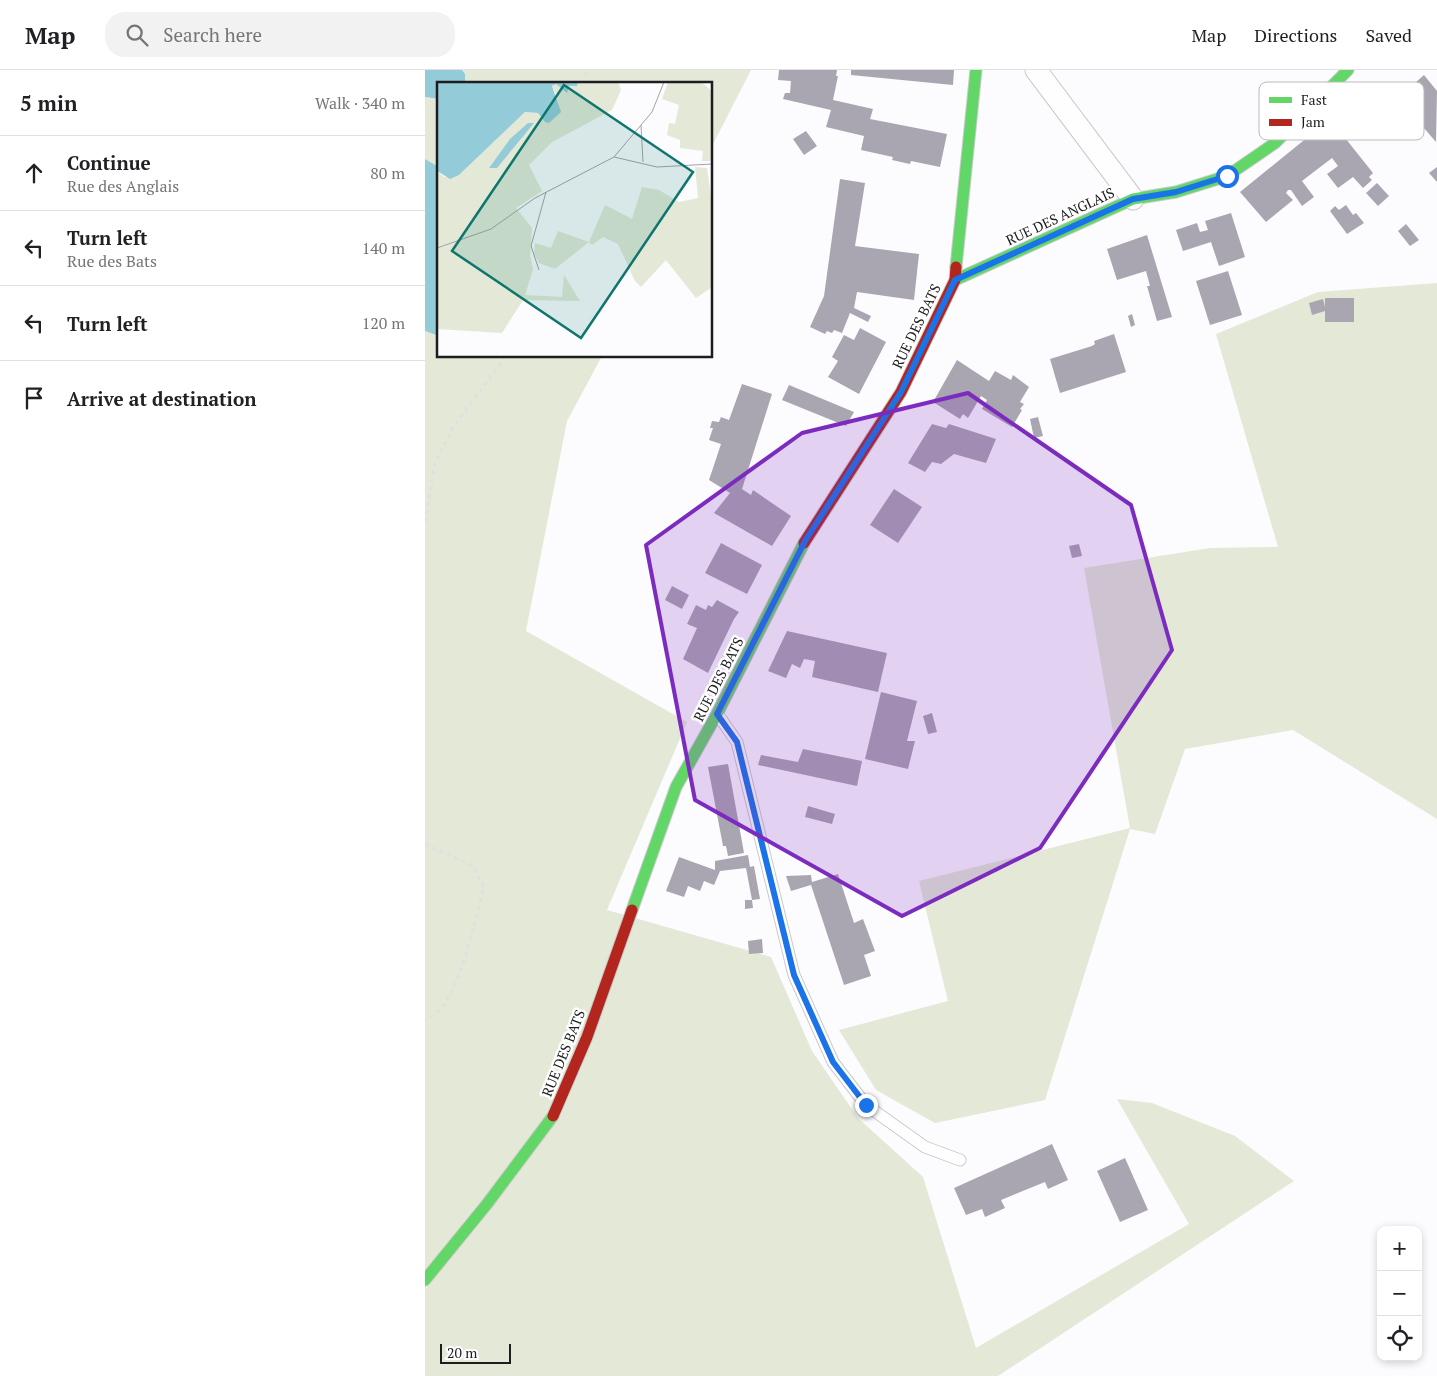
<!DOCTYPE html>
<html lang="en">
<head>
<meta charset="utf-8">
<style>
	:root { --surface:#fff; --page:#f2f2f2; --text:#202124; --muted:#757577; --line:#e0e0e0 }
	body { margin:0; font-family:"PT Serif",serif; background:var(--page); color:var(--text) }
	.controls { position:absolute; right:15px; bottom:15px; display:grid; overflow:hidden; border-radius:10px; box-shadow:0 2px 8px #0003 }
	.controls button { width:45px; height:45px; display:grid; place-items:center; padding:0; border:0; border-bottom:1px solid var(--line); background:var(--surface); color:var(--text); font:25px sans-serif }
	.scale { position:absolute; left:15px; bottom:12px; width:71px; box-sizing:border-box; padding-left:5px; border:2px solid #1d1c1e; border-top:0; font-size:14px; line-height:18px; white-space:nowrap; color:#1d1c1e; -webkit-text-stroke:4px #fff; paint-order:stroke }
	.stop { position:absolute; width:15px; height:15px; margin:-11px; border:4px solid #1a73e8; border-radius:50%; background:#fff }
	.stop.end { background:#1a73e8; border-color:#fff; box-shadow:0 1px 5px #0008 }
	.list { margin:0; padding:0; list-style:none }
	h2 { display:flex; justify-content:space-between; align-items:center; height:65px; margin:0; padding:0 20px; font-size:21px }
	h2 small { font-size:16px; font-weight:400; color:var(--muted) }
	.list li { display:grid; grid-template-columns:32px 1fr auto; gap:15px; align-items:center; box-sizing:border-box; height:75px; padding:0 20px; border-top:1px solid var(--line) }
	.list b { display:block; font-size:19px; white-space:nowrap }
	.list p { margin:0; font-size:16px; white-space:nowrap; color:var(--muted) }
	.list em { font-size:16px; font-style:normal; color:var(--muted) }
	.icon { flex:none; width:28px; height:28px; fill:none; stroke:currentColor; stroke-width:2; stroke-linecap:round; stroke-linejoin:round }
	.map { position:relative; flex:none; width:1012px; height:1306px; overflow:hidden }
	header { display:flex; align-items:center; gap:30px; box-sizing:border-box; height:70px; padding:0 25px; background:var(--surface); border-bottom:1px solid var(--line) }
	header strong { font-size:24px }
	nav { display:flex; gap:28px; margin-inline-start:auto; font-size:18px }
	.search { width:350px; height:45px; background:var(--page); display:flex; align-items:center; gap:12px; box-sizing:border-box; padding:0 18px; border-radius:20px; color:var(--muted); font-size:19px }
	main { display:flex }
	aside { flex:1; background:var(--surface) }
	.map>svg:first-child { display:block }
	.green { fill:#e3e9d6 }
	.water { fill:#94cbd9 }
	.building { fill:#aaa6b1 }
	.lines { fill:none; stroke-linecap:round; stroke-linejoin:round }
	.lane-casing { stroke:#cacacb; stroke-width:13 }
	.street-casing { stroke:#cacacb; stroke-width:23 }
	.fast-casing { stroke:#cacacb; stroke-width:13 }
	.jam-casing { stroke:#cacacb; stroke-width:13 }
	.path { stroke:#e0e0e1; stroke-width:3; stroke-dasharray:4 4; stroke-linecap:butt }
	.lane { stroke:#fffeff; stroke-width:11 }
	.street { stroke:#fffeff; stroke-width:21 }
	.fast { stroke:#63d668; stroke-width:11 }
	.jam { stroke:#b3261e; stroke-width:11 }
	.route { stroke:#1a73e8; stroke-width:6 }
	.marked { fill:#7b2cbf; fill-opacity:0.2; stroke:#7b2cbf; stroke-width:4; stroke-linejoin:round }
	.labels { text-anchor:middle; dominant-baseline:central; stroke-width:5; stroke-linejoin:round; paint-order:stroke }
	.street-label { font-size:14px; fill:#1d1c1e; stroke:#fff }
	.inset-road { fill:none; stroke:#a3a2a4; stroke-width:1 }
	.view { fill:#0f766e; fill-opacity:0.15; stroke:#0f766e; stroke-width:2.5 }
	.inset-edge { fill:none; stroke:#1d1c1e; stroke-width:2.5 }
	.key { fill:#fff; stroke:#bbbbbc; stroke-width:1 }
	.key-label { font-size:14px; fill:#1d1c1e }
</style>
</head>
<body>
<header>
<strong>Map</strong>
<div class="search"><svg class="icon" aria-label="search" viewBox="0 0 24 24"><circle cx="10" cy="10" r="6"/><path d="M15 15l6 6"/></svg>Search here</div>
<nav><a>Map</a><a>Directions</a><a>Saved</a></nav>
</header>
<main>
<aside>
<h2>5 min<small>Walk · 340 m</small></h2>
<ul class="list">
<li><svg class="icon" aria-label="ahead" viewBox="0 0 24 24"><path d="M12 20V5M6 11l6-6 6 6"/></svg><div><b>Continue</b><p>Rue des Anglais</p></div><em>80 m</em></li>
<li><svg class="icon" aria-label="left" viewBox="0 0 24 24"><path d="M17 20v-9H6M10 6l-5 5 5 5"/></svg><div><b>Turn left</b><p>Rue des Bats</p></div><em>140 m</em></li>
<li><svg class="icon" aria-label="left" viewBox="0 0 24 24"><path d="M17 20v-9H6M10 6l-5 5 5 5"/></svg><div><b>Turn left</b></div><em>120 m</em></li>
<li><svg class="icon" aria-label="arrive" viewBox="0 0 24 24"><path d="M6 21V4h12l-3 4 3 4H6"/></svg><div><b>Arrive at destination</b></div></li>
</ul>
</aside>
<div class="map">
<svg width="1012" height="1306" viewBox="0 0 1012 1306">
	<rect width="100%" height="100%" fill="#fcfbfe"/>
	<g class="green">
		<polygon points="37,0 326,0 286,78 286,14 40,14 40,4"/>
		<polygon points="0,27 14,29 14,97 0,89"/>
		<polygon points="1012,213 1012,749 868,660 760,679 730,764 705,759 620,1030 510,1053 451,1020 414,960 523,931 494,811 705,758 659,498 785,478 853,477 791,264 893,222"/>
		<polygon points="0,261 14,266 14,286 177,286 142,351 101,561 262,652 182,840 346,887 387,981 433,1048 498,1107 551,1278 764,1154 692,1029 727,1033 810,1066 869,1111 573,1306 0,1306"/>
	</g>
	<g class="water">
		<polygon points="0,0 37,0 40,4 40,14 14,14 14,29 0,27"/>
		<polygon points="0,89 14,97 14,266 0,261"/>
	</g>
	<g class="building">
		<polygon points="354,0 412,0 411,6 413,6 408,30 448,39 445,49 522,64 515,97 486,91 485,94 467,90 468,87 436,80 439,66 401,57 406,40 358,29 360,23 365,23 366,11 353,10"/>
		<polygon points="426,0 529,0 528,15 426,5"/>
		<polygon points="999,5 1012,21 1011,72 973,28"/>
		<polygon points="905,49 948,103 944,107 947,110 938,118 928,107 913,118 902,104 913,96 907,88 877,111 889,127 877,136 866,120 863,120 861,123 868,130 841,152 815,122"/>
		<polygon points="381,61 392,76 379,85 368,69"/>
		<polygon points="1012,97 1012,112 1004,103"/>
		<polygon points="415,109 440,113 430,176 494,184 489,230 432,222 429,238 446,246 443,252 425,243 417,263 409,260 407,263 402,261 400,264 385,257 399,226"/>
		<polygon points="952,113 964,126 953,136 941,123"/>
		<polygon points="921,135 928,145 931,143 939,153 922,164 905,141 910,136 914,140"/>
		<polygon points="806,143 820,187 794,196 786,172 758,181 751,160 772,153 775,162 783,160 780,151"/>
		<polygon points="981,154 994,170 985,176 973,161"/>
		<polygon points="722,165 747,247 732,251 722,216 725,216 721,201 692,210 682,179"/>
		<polygon points="803,201 817,245 785,255 771,211"/>
		<polygon points="900,228 929,228 929,252 900,252 900,241 887,245 884,233 898,229 900,237"/>
		<polygon points="707,244 710,255 706,257 703,246"/>
		<polygon points="435,258 461,272 434,324 403,307 413,291 407,287 419,265 429,270"/>
		<polygon points="689,264 701,302 635,323 625,289 667,276 670,274 669,271"/>
		<polygon points="532,290 564,311 570,301 586,310 588,305 604,317 595,332 599,334 595,339 597,340 587,357 557,339 562,330 556,326 543,348 538,344 535,349 508,332"/>
		<polygon points="317,314 347,324 317,419 326,425 328,420 366,446 347,476 289,443 305,423 284,410 296,374 284,370 288,358 285,358 287,351 294,352 296,347 304,350"/>
		<polygon points="364,315 429,342 421,356 357,330"/>
		<polygon points="613,347 618,366 609,368 605,349"/>
		<polygon points="507,354 521,358 524,354 571,369 561,393 529,384 516,394 507,392 500,402 483,393"/>
		<polygon points="469,419 497,437 473,473 445,455"/>
		<polygon points="296,473 337,495 322,524 280,503"/>
		<polygon points="654,474 657,486 647,488 644,476"/>
		<polygon points="247,516 264,525 257,539 240,530"/>
		<polygon points="292,530 314,542 309,549 283,603 258,589 272,558 262,554 271,535 281,540 283,535 287,537"/>
		<polygon points="362,561 462,583 453,622 387,607 390,591 379,589 375,598 367,594 361,608 343,601"/>
		<polygon points="456,622 492,631 482,671 490,671 483,699 440,689"/>
		<polygon points="507,643 512,662 503,664 498,646"/>
		<polygon points="378,679 437,691 432,716 333,695 336,685 373,692"/>
		<polygon points="303,694 319,783 303,786 301,776 298,776 283,697"/>
		<polygon points="383,736 410,744 407,754 380,747"/>
		<polygon points="323,785 325,797 329,796 335,829 327,830 321,798 295,801 289,815 279,811 275,821 263,816 259,827 241,821 254,787 290,800 290,791"/>
		<polygon points="413,804 429,853 438,849 450,881 439,885 446,906 419,915 386,815 366,821 361,806 386,805 387,812"/>
		<polygon points="320,830 327,830 328,838 320,839"/>
		<polygon points="337,869 338,883 324,884 323,871"/>
		<polygon points="627,1074 643,1110 623,1119 620,1112 576,1130 580,1138 560,1147 557,1139 541,1145 529,1118"/>
		<polygon points="700,1088 723,1140 695,1152 672,1101"/>
	</g>
	<g class="lines">
		<g class="lane-casing">
			<polyline id="lane" points="293,645 312,672 369,905 408,992 441,1035 500,1077 535,1090"/>
		</g>
		<g class="street-casing">
			<polyline id="street" points="611,0 708,129"/>
		</g>
		<g class="fast-casing">
			<g id="fast">
				<polyline points="531,197 551,0"/>
				<polyline points="530,210 708,129 751,122 802,106 850,73 923,0"/>
				<polyline points="207,840 251,717 292,644 379,473"/>
				<polyline points="0,1210 62,1134 128,1046"/>
			</g>
		</g>
		<g class="jam-casing">
			<g id="jam">
				<polyline points="379,473 476,322 530,210 531,197"/>
				<polyline points="128,1046 162,967 207,840"/>
			</g>
		</g>
		<g class="path">
			<polyline points="158,14 162,0"/>
			<polyline points="0,452 10,393 29,356 74,296 79,286"/>
			<path d="M0 774 48 796 59 817C50 848 33 942 0 949"/>
		</g>
		<use href="#lane" class="lane"/>
		<use href="#street" class="street"/>
		<use href="#fast" class="fast"/>
		<use href="#jam" class="jam"/>
	</g>
	<g class="lines">
		<polyline class="route" points="441,1035 408,992 369,905 312,672 292,644 380,471 476,322 530,210 708,129 751,122 802,106"/>
	</g>
	<path class="marked" d="M543 323 706 435 747 580 615 778 477 846 270 730 221 475 377 363Z"/>
	<g class="labels">
		<g class="street-label">
			<text transform="translate(635 146) rotate(-25)">RUE DES ANGLAIS</text>
			<text transform="translate(491 256) rotate(-64)">RUE DES BATS</text>
			<text transform="translate(293 609) rotate(-63)">RUE DES BATS</text>
			<text transform="translate(138 983) rotate(-68)">RUE DES BATS</text>
		</g>
	</g>
	<g transform="translate(12 12)">
		<rect width="275" height="275" fill="#fcfbfe"/>
		<path d="M141 0H181L184 8 175 28 115 60 92 83 105 109 79 126 95 146 93 174 96 187 88 213 125 215 127 193 143 219 86 218 65 251 0 247V89L7 95 22 93 88 30 101 31 108 40 121 16 115 4 119 1 140 4ZM231 0H264L275 9V79H265L266 69 243 66V58L230 53 232 41 238 42 242 23 225 17ZM258 85 270 86 275 122V205L259 216 229 178 204 205 198 199 181 162 166 155 155 163 152 160 118 187 102 181 97 172 98 161 114 166 121 149 152 160 168 123 195 137 205 105 222 108 242 120 261 116Z" fill="#e3e9d6"/>
		<path d="M0 0H141L140 4H132L130 11 119 2 115 4 124 30 112 41 108 40 101 31 88 30 22 93 13 97 0 89ZM91 41H97L60 86H52L73 57Z" fill="#94cbd9"/>
		<path class="inset-road" d="M204 43 206 80M177 75 220 85 275 82M0 166 54 147 98 116 177 75 215 30 227 0M102 188 94 164 109 110"/>
		<path class="view" d="M127 3 256 90 144 256 15 169Z"/>
		<rect width="275" height="275" class="inset-edge"/>
	</g>
	<rect x="834" y="12" width="165" height="58" rx="8" class="key"/>
	<rect x="844" y="27" width="23" height="6" fill="#63d668"/>
	<rect x="844" y="49" width="23" height="7" fill="#b3261e"/>
	<g class="key-label">
		<text x="876" y="35">Fast</text>
		<text x="876" y="57">Jam</text>
	</g>
</svg>
<div class="controls">
<button>+</button>
<button>−</button>
<button><svg class="icon" aria-label="locate" viewBox="0 0 24 24"><circle cx="12" cy="12" r="6"/><path d="M12 2v4M12 18v4M2 12h4M18 12h4"/></svg></button>
</div>
<div class="scale">20 m</div>
<div class="stop" style="left:802px;top:106px"></div>
<div class="stop end" style="left:441px;top:1035px"></div>
</div>
</main>
</body>
</html>
